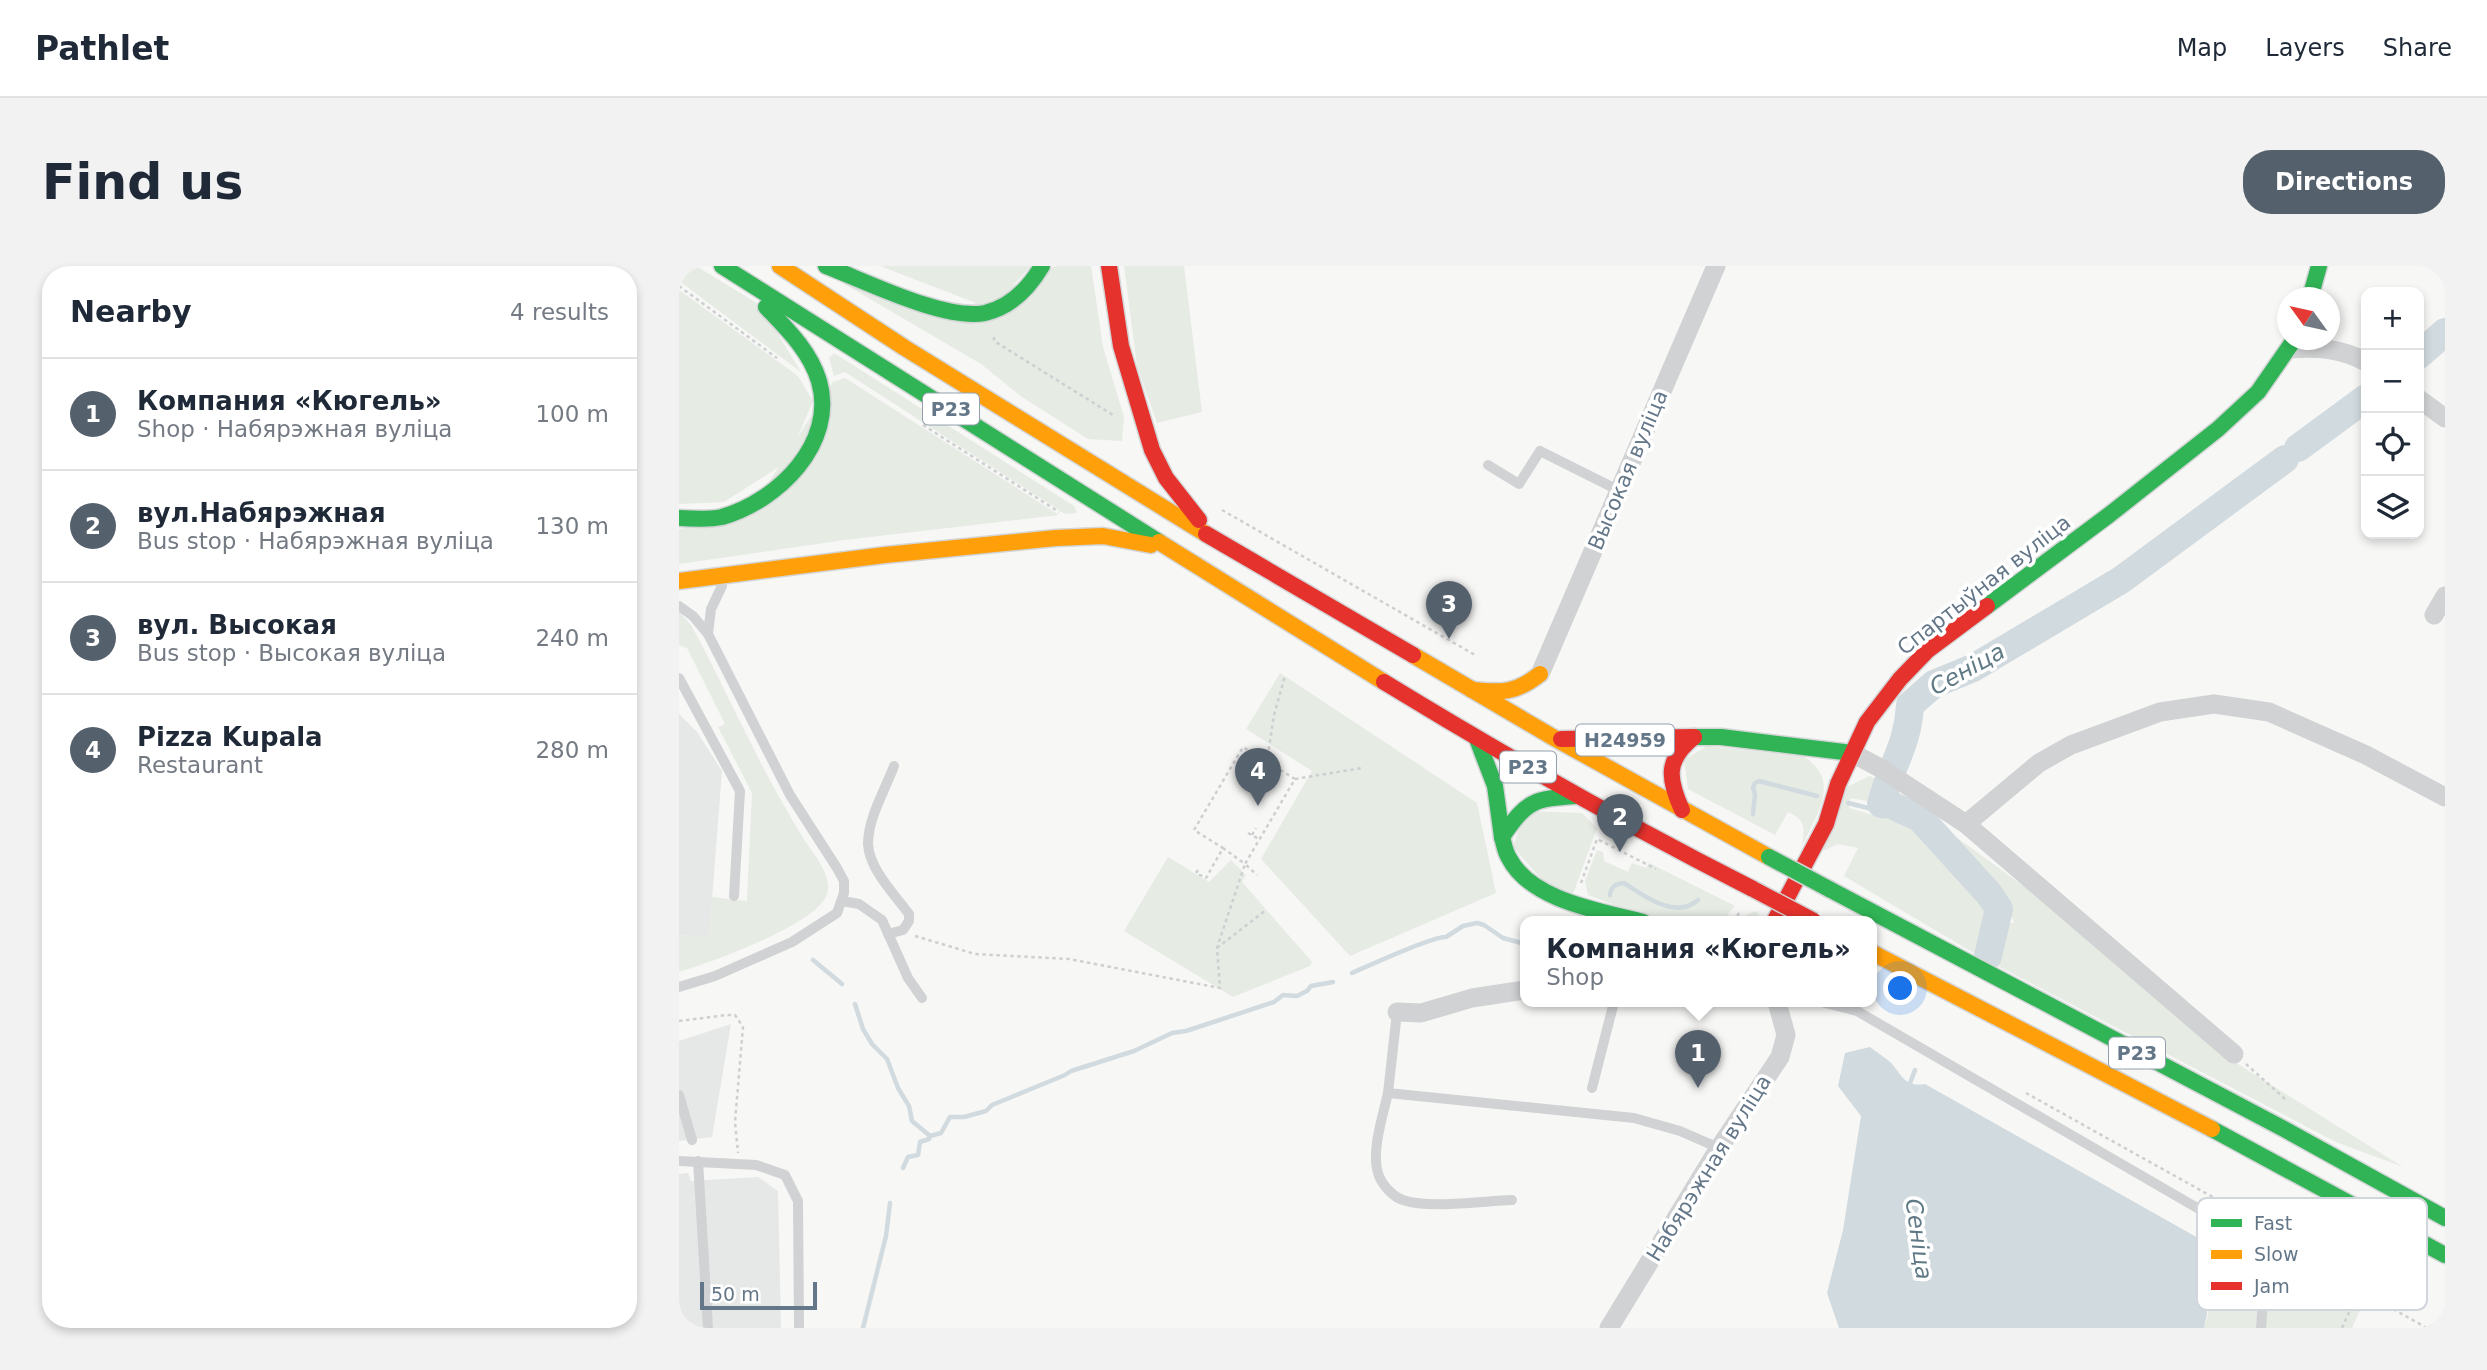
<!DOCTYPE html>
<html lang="en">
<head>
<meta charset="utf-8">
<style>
	:root { --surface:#fff; --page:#f2f2f3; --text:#1f2937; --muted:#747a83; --line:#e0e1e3; --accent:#55606d }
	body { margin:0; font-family:"DejaVu Sans",sans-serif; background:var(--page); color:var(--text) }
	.controls { position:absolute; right:21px; top:21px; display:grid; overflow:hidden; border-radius:14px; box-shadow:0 4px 10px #0003 }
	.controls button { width:63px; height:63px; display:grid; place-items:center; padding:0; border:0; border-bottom:2px solid var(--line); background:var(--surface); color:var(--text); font:35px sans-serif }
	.compass { position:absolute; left:1598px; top:21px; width:63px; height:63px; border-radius:50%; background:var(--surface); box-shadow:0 4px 10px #0003; rotate:303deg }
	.scale { position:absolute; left:21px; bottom:18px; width:117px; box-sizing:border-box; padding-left:7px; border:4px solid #647789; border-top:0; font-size:19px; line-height:24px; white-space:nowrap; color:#647789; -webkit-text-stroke:5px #fff; paint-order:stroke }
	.you { position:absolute; left:1222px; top:723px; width:24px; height:24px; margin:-18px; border:5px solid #fff; border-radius:50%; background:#1a73e8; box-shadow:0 0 0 10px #1a73e833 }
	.badge { display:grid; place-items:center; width:46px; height:46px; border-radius:50%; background:var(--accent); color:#fff; font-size:23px; font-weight:700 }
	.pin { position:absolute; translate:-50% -58px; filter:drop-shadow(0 2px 4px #0008) }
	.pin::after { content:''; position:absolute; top:37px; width:24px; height:21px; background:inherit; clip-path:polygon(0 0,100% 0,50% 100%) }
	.popup { position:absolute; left:841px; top:650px; width:357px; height:91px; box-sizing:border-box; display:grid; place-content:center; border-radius:14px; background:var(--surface); filter:drop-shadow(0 2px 5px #0005); font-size:23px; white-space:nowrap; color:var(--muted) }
	.popup b { font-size:26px; color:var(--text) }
	.popup::after { content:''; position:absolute; left:50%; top:100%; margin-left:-14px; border:14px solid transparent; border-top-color:var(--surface) }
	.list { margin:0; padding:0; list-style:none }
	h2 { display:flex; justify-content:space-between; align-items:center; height:91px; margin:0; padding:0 28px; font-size:30px }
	h2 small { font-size:23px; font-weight:400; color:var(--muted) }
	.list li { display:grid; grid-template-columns:46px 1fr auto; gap:21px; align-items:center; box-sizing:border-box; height:112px; padding:0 28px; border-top:2px solid var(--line) }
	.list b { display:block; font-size:26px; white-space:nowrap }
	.list p { margin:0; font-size:23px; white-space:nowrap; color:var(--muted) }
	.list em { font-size:23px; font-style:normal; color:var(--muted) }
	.icon { flex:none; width:38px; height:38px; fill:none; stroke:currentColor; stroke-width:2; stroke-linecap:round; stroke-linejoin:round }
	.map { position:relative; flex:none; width:1766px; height:1062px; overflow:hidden; border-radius:28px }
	header { display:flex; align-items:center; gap:42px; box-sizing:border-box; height:98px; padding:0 35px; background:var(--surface); border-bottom:2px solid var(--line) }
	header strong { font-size:33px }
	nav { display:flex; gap:38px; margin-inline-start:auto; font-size:24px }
	.intro { display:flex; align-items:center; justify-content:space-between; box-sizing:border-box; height:168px; padding:0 42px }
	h1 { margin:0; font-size:49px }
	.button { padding:18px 32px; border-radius:28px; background:var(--accent); color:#fff; font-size:24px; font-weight:700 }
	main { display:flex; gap:42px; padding:0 42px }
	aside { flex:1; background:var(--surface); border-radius:28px; box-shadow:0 4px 10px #0003 }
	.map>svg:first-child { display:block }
	.built { fill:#e6e7e7 }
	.green { fill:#e6ebe4 }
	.water { fill:#d1dade }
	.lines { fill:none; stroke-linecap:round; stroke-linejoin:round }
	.stream { stroke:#d1dade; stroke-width:4.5 }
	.river { stroke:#d1dade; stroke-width:28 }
	.fast-casing { stroke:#d3d5d7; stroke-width:19 }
	.slow-casing { stroke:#d3d5d7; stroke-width:19 }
	.jam-casing { stroke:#d3d5d7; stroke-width:19 }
	.path { stroke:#cecfd0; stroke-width:2.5; stroke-dasharray:3.5 3.5; stroke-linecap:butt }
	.lane { stroke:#d1d2d3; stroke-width:10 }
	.street { stroke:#d1d2d3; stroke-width:19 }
	.fast { stroke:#30b455; stroke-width:16 }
	.slow { stroke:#ff9f0a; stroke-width:16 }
	.jam { stroke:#e5322d; stroke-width:16 }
	.fast-bridge-casing { stroke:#d3d4d5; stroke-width:19; stroke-linecap:butt }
	.jam-bridge-casing { stroke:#d3d4d5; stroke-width:19; stroke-linecap:butt }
	.fast-bridge { stroke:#30b455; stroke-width:16 }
	.jam-bridge { stroke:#e5322d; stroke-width:16 }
	.labels { text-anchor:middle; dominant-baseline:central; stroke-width:7; stroke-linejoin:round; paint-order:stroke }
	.shield { fill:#fff; stroke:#92a0ac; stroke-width:2 }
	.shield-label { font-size:19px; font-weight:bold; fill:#647789 }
	.street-label { font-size:21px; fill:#647789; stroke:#fff }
	.water-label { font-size:23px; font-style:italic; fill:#5f7985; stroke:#fff }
	.key { fill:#fff; stroke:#d0d6dc; stroke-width:2 }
	.key-label { font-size:19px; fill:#647789 }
</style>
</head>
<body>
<header>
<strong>Pathlet</strong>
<nav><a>Map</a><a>Layers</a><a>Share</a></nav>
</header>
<div class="intro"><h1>Find us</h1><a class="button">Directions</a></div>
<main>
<aside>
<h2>Nearby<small>4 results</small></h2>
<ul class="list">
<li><span class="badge">1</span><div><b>Компания «Кюгель»</b><p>Shop · Набярэжная вуліца</p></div><em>100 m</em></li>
<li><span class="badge">2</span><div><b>вул.Набярэжная</b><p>Bus stop · Набярэжная вуліца</p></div><em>130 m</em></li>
<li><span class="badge">3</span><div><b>вул. Высокая</b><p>Bus stop · Высокая вуліца</p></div><em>240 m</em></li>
<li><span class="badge">4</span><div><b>Pizza Kupala</b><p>Restaurant</p></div><em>280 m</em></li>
</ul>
</aside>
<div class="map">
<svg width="1766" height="1062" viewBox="0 0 1766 1062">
	<rect width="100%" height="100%" fill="#f7f7f6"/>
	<g class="built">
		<polygon points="0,448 18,466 43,505 30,672 0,669"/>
		<polygon points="52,758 33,871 0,875 0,775"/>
		<polygon points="9,907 12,915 79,911 99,925 102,1062 0,1062 0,908"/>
	</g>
	<g class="green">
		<polygon points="0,0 17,0 81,39 122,106 0,15"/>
		<polygon points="201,0 352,0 328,26 297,37"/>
		<polygon points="377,0 412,0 424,81 445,151 443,175 409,173 343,131 302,98 140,3 270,49"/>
		<polygon points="445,0 505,0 523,146 478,157 458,100"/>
		<polygon points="0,24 119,110 134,135 108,196 45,236 0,238"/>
		<polygon points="155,87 395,240 398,247 386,248 166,106 155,110 150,92"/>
		<polygon points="166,112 380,249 166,274 0,298 0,263 67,252 154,116"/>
		<path d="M0 346 12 359 24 381C57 446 87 513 126 575 135 588 154 611 148 628 139 658 31 697 0 706V669L30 671 33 631 68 635 73 527 39 461 46 458 8 382 0 379Z"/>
		<polygon points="601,407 798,537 817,627 671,690 582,593 633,505 567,463"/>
		<path d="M1028 480 1124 490C1163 515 1138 547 1123 580 1126 562 1127 554 1109 546L1096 569 1009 523 1005 494Z"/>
		<polygon points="1191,510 1203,517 1198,531 1194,536 1171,532 1170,542 1214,555 1235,555 1268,592 1313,652 1303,692 1165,610 1179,582 1159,578 1144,585 1165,522"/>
		<polygon points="1219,529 1360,631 1546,790 1724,901 1657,876 1313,697 1322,661 1335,656 1320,628 1243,548 1218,537"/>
		<polygon points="846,545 903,547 918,562 894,628 866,617 834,581"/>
		<polygon points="918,584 924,586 925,595 949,606 953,597 967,602 970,597 1056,640 1048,649 1058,654 1076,645 1080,648 1075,656 1024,656 1009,651 997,654 972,653 909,629 906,615"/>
		<polygon points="489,591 530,616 552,594 567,609 563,616 633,696 631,700 554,731 445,665"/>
		<polygon points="1527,977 1657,1028 1682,1042 1673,1062 1525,1062 1529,1048"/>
	</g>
	<path class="water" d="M1191 781C1197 786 1204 790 1210 795 1222 806 1224 822 1246 818L1528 977V1047L1525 1062H1160L1148 1027 1164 964 1182 850 1159 820 1166 787Z"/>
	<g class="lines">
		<g class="stream">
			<polyline points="1169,537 1193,543 1202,538"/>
			<polyline points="1074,548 1076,528 1074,522 1076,517 1080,515 1138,530"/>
			<path d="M931 629C932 620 937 618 945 617 965 630 997 654 1019 634"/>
			<polyline points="134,694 163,718"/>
			<path d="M673 707C689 700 756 669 767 671L784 660 798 657 805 659 824 672 846 678"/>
			<polyline points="176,738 184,763 193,778 208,793 219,822 230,840 233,855 251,870 262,867 271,851 285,851 307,845 313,839 386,809 392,805 455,785 493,767 507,765 595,736 604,729 618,730 628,725 632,720 654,716"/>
			<polyline points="1230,820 1236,804"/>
			<polyline points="224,902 229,891 239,889 241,876 250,873 251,870"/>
			<polyline points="184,1062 207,970 211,937"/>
		</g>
		<g class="river">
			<polyline points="1740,89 1766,66"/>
			<polyline points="1619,182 1687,132"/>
			<path d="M1309 690 1320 643 1310 628 1241 552 1212 539 1202 538C1211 501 1229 480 1231 439L1255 418 1294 402 1442 314 1606 193"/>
		</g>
		<g class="fast-casing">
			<g id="fast">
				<polyline points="43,0 480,276"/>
				<path d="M147 0C186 15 266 55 306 47 332 41 350 22 363 0"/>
				<polyline points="1631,32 1640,0"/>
				<path d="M0 252C14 253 29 254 43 251 99 235 158 177 140 115 131 85 108 63 87 41"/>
				<polyline points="1308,340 1430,249 1539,163 1579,126 1615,74"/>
				<polyline points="1015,471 1042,471 1173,487"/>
				<polyline points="798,473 816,520 823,571"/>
				<path d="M823 571C825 578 826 586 830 592 852 635 922 645 964 656"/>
				<path d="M823 571C849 533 855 533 899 530"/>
				<polyline points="1150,623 1605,863 1766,952"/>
				<polyline points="1533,863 1766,989"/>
			</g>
		</g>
		<g class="slow-casing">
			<g id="slow">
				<polyline points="101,0 226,82 527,268"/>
				<polyline points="480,276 705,416"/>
				<polyline points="0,315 206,289 377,272 424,270 472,279"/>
				<polyline points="734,389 877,473 1090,591"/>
				<path d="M793 424C823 427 837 427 861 408"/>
				<polyline points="1192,686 1533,863"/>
			</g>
		</g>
		<g class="jam-casing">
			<g id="jam">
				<polyline points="430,0 442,80 473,184 487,212 520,254"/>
				<polyline points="527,268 734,389"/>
				<path d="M705 416C826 490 948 559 1074 623"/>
				<polyline points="882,473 1015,471"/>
				<path d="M1003 544C989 513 986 494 1015 471"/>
				<polyline points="1095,656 1147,558 1159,518 1188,456 1221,413 1249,384 1308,340"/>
			</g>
		</g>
		<g class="path">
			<polyline points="0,20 98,92"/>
			<polyline points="315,71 315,75 434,149"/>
			<polyline points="244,159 380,246"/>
			<polyline points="543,244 796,389"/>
			<polyline points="583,503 588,495 595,449 606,410"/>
			<polyline points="616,513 683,502"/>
			<polyline points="569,567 580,573"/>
			<polyline points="573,569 577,562"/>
			<polyline points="519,604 517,607 527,612 544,582 566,598 616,513 564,481 515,564 544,582"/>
			<polyline points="902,617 918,573 977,603"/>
			<polyline points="1055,656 1061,645"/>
			<polyline points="236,670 296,688 390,693 541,722 538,682 566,598 578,609"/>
			<polyline points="538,682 587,644"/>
			<polyline points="0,755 48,749 56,749 64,761 56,856 59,887"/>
			<polyline points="1567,798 1606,833"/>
			<polyline points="1347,827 1636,988 1680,1024 1748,1062"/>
			<polyline points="1663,1062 1680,1024"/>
		</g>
		<g class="lane">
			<polyline points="809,199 840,218 861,185 941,225"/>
			<polyline points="0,340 14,350 29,368 111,529 158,602 165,615 165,627 158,647 113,676 36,710 0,721"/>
			<polyline points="29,368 32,343 43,320"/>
			<polyline points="0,412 61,525 55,630"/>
			<polyline points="163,635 180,638 203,654 229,712 243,732"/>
			<path d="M209 668 224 664 230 655V648C216 629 190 603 189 578 189 552 206 524 215 500"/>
			<polyline points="1142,736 1178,745 1570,972 1582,992 1586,1006 1582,1062"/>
			<polyline points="718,746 709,827 955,852 1001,865 1040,882"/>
			<polyline points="913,822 935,736"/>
			<path d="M709 827C704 849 692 886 699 907 702 918 714 931 724 934 750 943 804 935 833 934"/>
			<polyline points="0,829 13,874"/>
			<polyline points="0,895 77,899 106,909 119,935 120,1062"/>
			<polyline points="19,895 29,1062"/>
		</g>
		<g class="street">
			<path d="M1610 83C1638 81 1662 82 1687 96"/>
			<polyline points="1740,133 1766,152"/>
			<polyline points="1755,349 1766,330"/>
			<polyline points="861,408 1037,0"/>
			<polyline points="1173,487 1203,503 1287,558 1555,788"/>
			<polyline points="1287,558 1360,497 1392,479 1481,446 1535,438 1590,446 1687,489 1766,531"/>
			<polyline points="718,746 742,747 793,732 846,724"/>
			<polyline points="930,1062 1040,882 1101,791 1107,769 1098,736"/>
		</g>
		<use href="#fast" class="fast"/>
		<use href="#slow" class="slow"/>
		<use href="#jam" class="jam"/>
		<g class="fast-bridge-casing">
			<polyline id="fast-bridge" points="1090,591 1150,623"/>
		</g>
		<g class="jam-bridge-casing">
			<polyline id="jam-bridge" points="1074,623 1135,655"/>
		</g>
		<use href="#fast-bridge" class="fast-bridge"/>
		<use href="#jam-bridge" class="jam-bridge"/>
	</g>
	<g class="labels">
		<g class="shield">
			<rect x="244" y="127.5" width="56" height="31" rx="5"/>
			<rect x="897" y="458.5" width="98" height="31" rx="5"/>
			<rect x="821" y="485.5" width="56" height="31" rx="5"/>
			<rect x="1430" y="771.5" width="56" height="31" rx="5"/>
		</g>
		<g class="shield-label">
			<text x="272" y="143">Р23</text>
			<text x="946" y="474">Н24959</text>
			<text x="849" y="501">Р23</text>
			<text x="1458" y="787">Р23</text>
		</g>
		<g class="street-label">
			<text transform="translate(949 204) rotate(-67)">Высокая вуліца</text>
			<text transform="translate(1305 319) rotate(-38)">Спартыўная вуліца</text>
			<text transform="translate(1030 902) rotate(-58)">Набярэжная вуліца</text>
		</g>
		<g class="water-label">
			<text transform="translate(1288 403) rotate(-29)">Сеніца</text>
			<text transform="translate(1240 973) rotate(82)">Сеніца</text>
		</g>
	</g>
	<rect x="1518" y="932" width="230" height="112" rx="10" class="key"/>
	<rect x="1532" y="953" width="31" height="8" fill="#30b455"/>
	<rect x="1532" y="984" width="31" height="9" fill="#ff9f0a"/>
	<rect x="1532" y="1016" width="31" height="8" fill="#e5322d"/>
	<g class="key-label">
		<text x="1575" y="964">Fast</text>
		<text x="1575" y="995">Slow</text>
		<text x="1575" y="1027">Jam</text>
	</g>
</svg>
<div class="controls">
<button>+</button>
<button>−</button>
<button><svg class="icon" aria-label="locate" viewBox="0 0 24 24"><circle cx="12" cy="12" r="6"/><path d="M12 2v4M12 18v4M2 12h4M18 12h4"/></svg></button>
<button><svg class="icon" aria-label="layers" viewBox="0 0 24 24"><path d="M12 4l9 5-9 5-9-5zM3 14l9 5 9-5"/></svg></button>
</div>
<svg class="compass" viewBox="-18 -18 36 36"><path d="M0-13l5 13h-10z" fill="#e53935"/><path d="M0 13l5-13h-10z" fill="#747a83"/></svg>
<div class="scale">50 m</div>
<div class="you"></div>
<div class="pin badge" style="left:1019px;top:822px">1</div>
<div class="popup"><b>Компания «Кюгель»</b>Shop</div>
<div class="pin badge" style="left:941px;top:586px">2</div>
<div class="pin badge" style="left:770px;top:373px">3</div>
<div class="pin badge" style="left:579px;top:540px">4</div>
</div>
</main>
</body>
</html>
